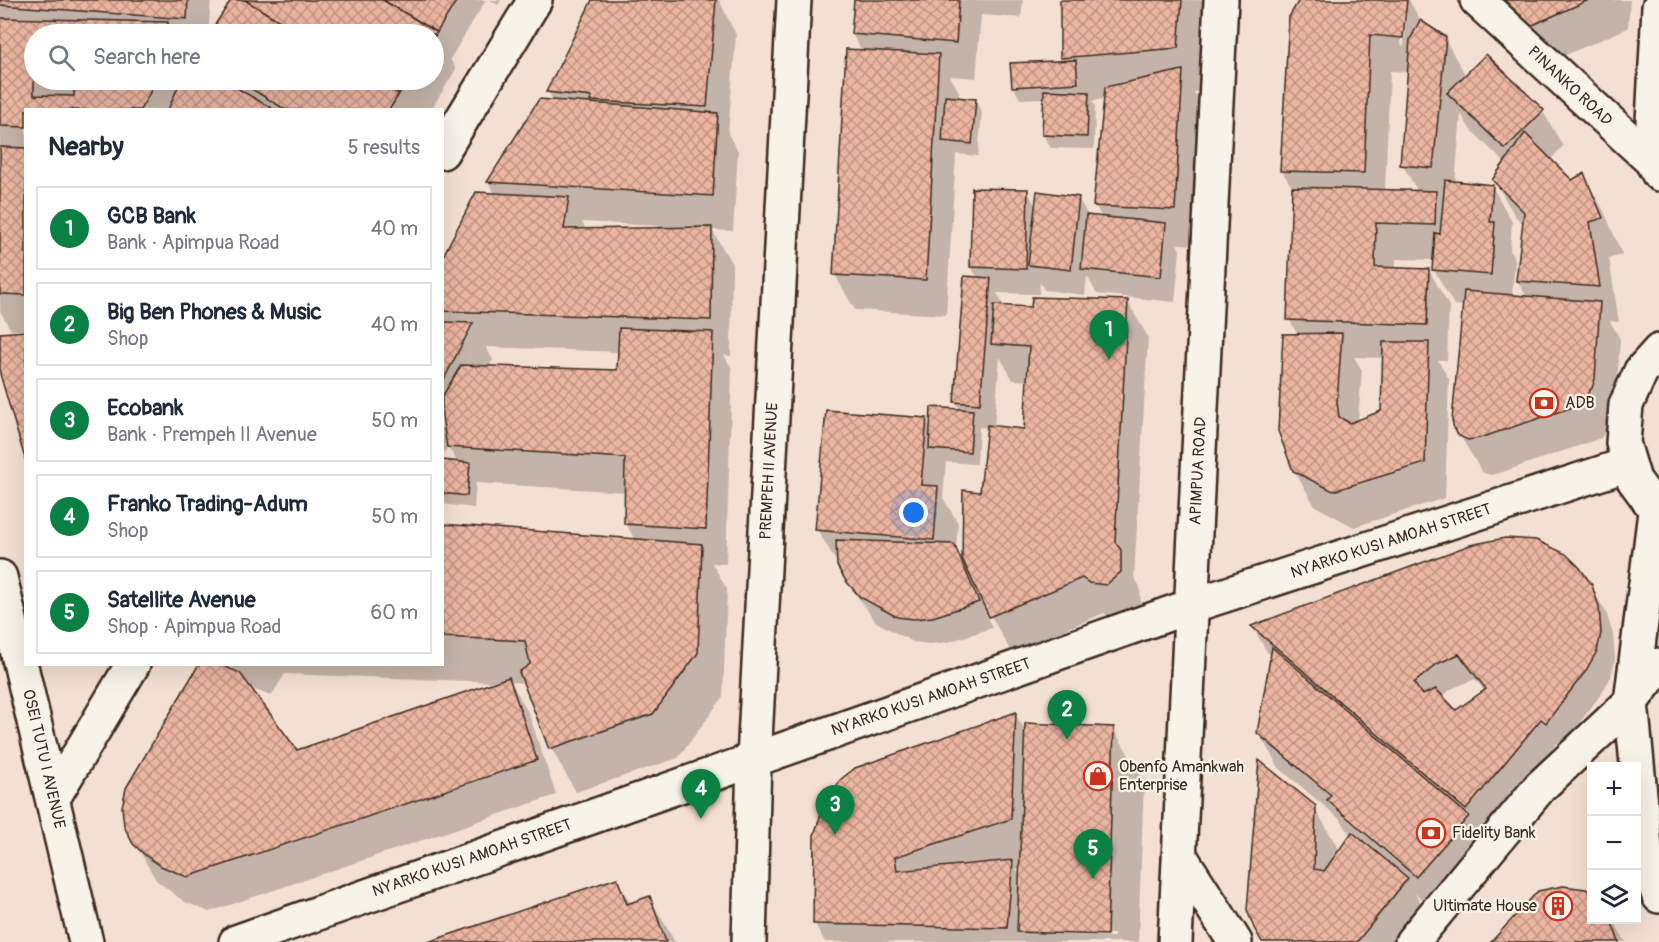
<!DOCTYPE html>
<html lang="en">
<head>
<meta charset="utf-8">
<style>
	:root { --surface:#fff; --page:#f6f6f7; --text:#1f2937; --muted:#747a83; --line:#e0e1e3; --accent:#0b8043 }
	body { margin:0; font-family:Pangolin,sans-serif; background:var(--page); color:var(--text) }
	.controls { position:absolute; right:18px; bottom:18px; display:grid; overflow:hidden; border-radius:0px; box-shadow:0 6px 24px #0002 }
	.controls button { width:54px; height:54px; display:grid; place-items:center; padding:0; border:0; border-bottom:2px solid var(--line); background:var(--surface); color:var(--text); font:30px sans-serif }
	.you { position:absolute; left:914px; top:513px; width:21px; height:21px; margin:-15px; border:4px solid #fff; border-radius:50%; background:#1a73e8; box-shadow:0 0 0 9px #1a73e833 }
	.badge { display:grid; place-items:center; width:39px; height:39px; border-radius:50%; background:var(--accent); color:#fff; font-size:20px; font-weight:700 }
	.pin { position:absolute; translate:-50% -50px; filter:drop-shadow(0 2px 3px #0008) }
	.pin::after { content:''; position:absolute; top:32px; width:21px; height:18px; background:inherit; clip-path:polygon(0 0,100% 0,50% 100%) }
	.list { margin:0; padding:0; list-style:none }
	h2 { display:flex; justify-content:space-between; align-items:center; height:78px; margin:0; padding:0 24px; font-size:26px }
	h2 small { font-size:20px; font-weight:400; color:var(--muted) }
	.list li { display:grid; grid-template-columns:39px 1fr auto; gap:18px; align-items:center; box-sizing:border-box; height:84px; margin:0 12px 12px; padding:0 12px; border:2px solid var(--line); border-radius:0px }
	.list b { display:block; font-size:22px; white-space:nowrap }
	.list p { margin:0; font-size:20px; white-space:nowrap; color:var(--muted) }
	.list em { font-size:20px; font-style:normal; color:var(--muted) }
	.icon { flex:none; width:33px; height:33px; fill:none; stroke:currentColor; stroke-width:2; stroke-linecap:round; stroke-linejoin:round }
	.map { position:relative; flex:none; width:1659px; height:942px; overflow:hidden }
	.search { position:absolute; background:var(--surface); box-shadow:0 6px 24px #0002; left:24px; top:24px; width:420px; height:66px; display:flex; align-items:center; gap:15px; box-sizing:border-box; padding:0 21px; border-radius:33px; color:var(--muted); font-size:22px }
	.panel { position:absolute; background:var(--surface); box-shadow:0 6px 24px #0002; left:24px; top:108px; width:420px; height:558px; border-radius:0px }
	.map>svg:first-child { display:block }
	.shadow { fill:#0003; fill-rule:evenodd }
	.building { fill:url(#building-cross-hatch); stroke:#3b2a1e; stroke-width:1.5; fill-rule:evenodd }
	.lines { fill:none; stroke-linecap:round; stroke-linejoin:round }
	.minor-casing { stroke:#3b2a1e; stroke-width:38 }
	.minor { stroke:#f7f3e8; stroke-width:33 }
	.labels { text-anchor:middle; dominant-baseline:central; stroke-width:4.5; stroke-linejoin:round; paint-order:stroke }
	.street-label { font-size:16px; fill:#3b2a1e; stroke:#f7f3e8 }
	.poi-label { font-size:16px; fill:#3b2a1e; stroke:#f7f3e8; text-anchor:start }
</style>
</head>
<body>
<div class="map">
<svg width="1659" height="942" viewBox="0 0 1659 942">
	<defs>
		<pattern id="building-cross-hatch" width="8" height="8" patternUnits="userSpaceOnUse" patternTransform="scale(1.5)"><rect width="8" height="8" fill="#ecb5a1"/><path d="M0 0l8 8M0 8l8-8" fill="none" stroke="#c09383"/></pattern>
	</defs>
	<rect width="100%" height="100%" fill="#f4e0d3"/>
	<filter id="ink" filterUnits="userSpaceOnUse"><feTurbulence type="fractalNoise" baseFrequency=".0167" numOctaves="2"/><feDisplacementMap in="SourceGraphic" scale="12" xChannelSelector="R" yChannelSelector="G"/><feConvolveMatrix kernelMatrix="1 2 1 2 8 2 1 2 1" color-interpolation-filters="sRGB"/></filter>
	<g filter="url(#ink)">
		<g class="shadow">
			<polygon points="0,0 211,0 208,34 34,34 34,80 434,80 434,34 211,34 232,0 486,0 450,59 456,69 431,110 26,110 26,330 11,330 0,311"/>
			<polygon points="490,0 501,0 498,5"/>
			<path d="M594 0H719L736 35 728 134 738 151 733 231 712 230 732 264 731 356 724 355 732 369 726 564 712 563 727 589 723 697 678 758 576 792 551 748 525 683 511 682 529 714 556 795 209 912 183 901 156 880 135 843 235 673 230 664H442V525L635 540 626 524V492L476 483 474 508 442 504V462L458 463 448 446 442 457V261L496 195 488 182 554 102 548 91ZM582 222 658 226V229L586 230ZM486 347 619 352V372L489 367 493 360ZM285 674 499 682 297 752 248 687 271 696Z"/>
			<polygon points="855,0 1023,0 1021,18 981,15 976,78 950,76 959,92 959,99 975,100 982,113 978,156 956,154 946,315 855,310 835,275 862,51 852,34"/>
			<path d="M1062 0H1209L1202 91 1194 92 1203 107 1195 245 1177 244 1180 250 1175 302 1097 294 1087 276 1085 295 1044 290 1040 282 1039 294 997 293 1004 307 1033 309 1127 301 1148 337 1134 577 1140 587 1141 608 1111 618 1104 613 1011 652 985 605 983 607 992 628 948 642 929 644 913 642 876 622 854 592 817 529 926 420 931 429 960 410 955 401 978 278 971 267 974 189 1027 190 1036 207 1078 198 1089 217 1102 218 1095 205 1105 99 1092 101 1095 106 1094 149 1051 148 1043 135 1045 98 1020 99 1013 86 1064 62 1061 58ZM1000 357 1013 380 1028 381 1025 431 994 427ZM979 427 988 428 982 494 965 492 963 563 956 549 958 523 943 498 946 462 977 464Z"/>
			<path d="M1301 0H1409L1422 23 1444 38 1466 76 1542 110 1563 146 1550 160 1572 182 1583 175 1604 211 1622 254 1609 258 1619 322 1610 321 1620 339 1615 416 1601 438 1500 473 1490 475 1482 472 1456 429 1464 306 1454 305 1434 270 1435 260 1396 259V269L1429 270 1449 306 1447 360H1438L1449 379 1445 498 1354 527 1315 506 1294 470 1298 335 1289 319 1294 191 1282 171ZM1404 13H1407L1404 46 1401 45ZM1390 71 1409 72 1402 164 1418 192 1385 191ZM1461 114 1470 129 1506 164 1494 180 1515 216 1524 225 1517 281 1527 297 1512 296 1515 259 1510 250 1512 222 1492 186 1455 183ZM1354 357 1384 358 1383 412 1358 421 1362 370Z"/>
			<polygon points="1488,0 1630,0 1628,28 1547,63"/>
			<path d="M1590 586 1606 612 1613 634 1615 659 1611 677 1599 697 1561 747 1557 743 1481 835 1476 831 1489 853 1437 912 1415 893 1438 932 1430 942H1264L1314 807 1340 851 1351 836 1341 820 1279 768 1258 732 1272 656 1267 652 1253 627ZM1475 679 1485 692 1455 712 1442 697 1451 689Z"/>
			<path d="M1015 714 1026 732 1113 728 1144 781 1138 942H825L815 924V835ZM1021 867V877L1016 869ZM1049 931 1114 934V937L1049 934Z"/>
			<polygon points="617,880 631,904 650,898 675,942 432,942"/>
			<polygon points="1592,920 1613,920 1626,942 1493,942"/>
		</g>
		<g class="building">
			<polygon points="0,0 188,0 187,19 0,5"/>
			<polygon points="231,0 245,0 301,34 209,34"/>
			<polygon points="245,0 383,0 437,32 434,38 434,34 301,34"/>
			<polygon points="383,0 457,0 437,32"/>
			<polygon points="592,0 716,0 707,107 590,101 592,97 546,92"/>
			<polygon points="854,0 959,0 956,43 851,34"/>
			<polygon points="1060,0 1182,0 1178,48 1060,58"/>
			<polygon points="1299,0 1407,0 1403,38 1370,35 1364,173 1280,171 1289,17"/>
			<polygon points="1505,0 1589,0 1526,28"/>
			<polygon points="0,18 168,22 168,34 34,34 34,95 74,96 74,80 157,80 140,110 26,110 26,127 0,126"/>
			<polygon points="1420,20 1446,37 1433,168 1400,165 1410,40"/>
			<polygon points="846,49 939,54 926,280 833,275"/>
			<polygon points="1486,54 1544,110 1505,149 1447,93"/>
			<polygon points="1076,60 1078,83 1012,87 1010,63"/>
			<polygon points="1183,70 1175,210 1093,206 1105,87"/>
			<polygon points="181,80 223,80 275,110 168,110"/>
			<polygon points="237,80 375,80 399,94 389,110 286,110"/>
			<polygon points="375,80 408,80 399,94"/>
			<polygon points="1044,90 1089,92 1087,137 1042,135"/>
			<polygon points="945,96 976,99 972,144 942,141"/>
			<polygon points="539,99 718,113 713,196 487,182"/>
			<polygon points="1525,133 1572,180 1584,173 1603,218 1590,222 1600,287 1516,281 1524,212 1492,180"/>
			<polygon points="0,147 26,148 26,295 0,294"/>
			<polygon points="1445,180 1493,185 1490,222 1495,222 1491,275 1432,270 1435,233 1440,234"/>
			<polygon points="1292,187 1436,191 1435,225 1376,223 1375,267 1429,269 1427,325 1287,320"/>
			<polygon points="972,188 1028,189 1026,269 970,267"/>
			<polygon points="1037,191 1079,197 1071,270 1028,265"/>
			<polygon points="476,192 569,197 564,229 712,227 711,320 442,311 442,258"/>
			<polygon points="1086,215 1166,223 1161,277 1081,269"/>
			<polygon points="964,276 991,278 980,404 954,402"/>
			<polygon points="1464,291 1600,302 1595,379 1592,388 1581,402 1570,408 1480,438 1468,440 1459,436 1454,429 1452,420"/>
			<polygon points="1032,297 1128,300 1115,542 1121,550 1121,572 1106,585 1089,583 1082,578 989,617 962,558 963,490 980,492 987,425 1024,429 1029,347 991,344 994,305 1031,307"/>
			<polygon points="442,322 473,323 442,383"/>
			<polygon points="619,328 713,332 706,529 624,524 625,458 447,447 442,416 442,397 461,365 617,370"/>
			<polygon points="26,331 26,462 0,374 0,333"/>
			<polygon points="1342,333 1337,402 1339,417 1350,423 1381,411 1383,342 1429,342 1425,463 1333,491 1293,471 1278,431 1283,334"/>
			<polygon points="931,407 973,410 970,452 929,449"/>
			<polygon points="826,410 927,418 921,485 938,486 934,540 815,530"/>
			<polygon points="442,460 470,463 467,496 442,493"/>
			<polygon points="442,524 702,544 698,653 653,714 549,749 519,672 530,664 525,641 442,637"/>
			<path d="M1505 538 1536 540 1566 554 1580 568 1592 585 1599 607 1601 633 1597 651 1585 672 1546 723 1541 719 1466 810 1251 626 1470 545ZM1459 654 1486 689 1456 710 1436 689 1422 695 1414 683 1437 664Z"/>
			<polygon points="836,540 954,544 979,602 933,617 914,619 897,617 860,597 846,581 837,566"/>
			<polygon points="1272,647 1469,816 1416,877 1327,800 1331,795 1257,733"/>
			<polygon points="199,664 219,664 240,673 297,750 509,677 537,760 187,877 161,866 145,855 133,844 124,826 122,807 126,788"/>
			<polygon points="1016,712 1011,819 895,857 897,871 1013,860 1007,928 813,924 814,835 822,811 840,780 855,768"/>
			<polygon points="1025,723 1114,727 1107,935 1017,932"/>
			<polygon points="1259,760 1316,806 1314,869 1324,871 1352,832 1408,878 1357,942 1262,942 1254,928 1247,910"/>
			<polygon points="617,878 627,904 650,896 666,942 428,942"/>
			<polygon points="1563,886 1586,889 1592,893 1592,920 1611,920 1619,942 1491,942 1538,891"/>
		</g>
		<g class="lines">
			<g class="minor-casing">
				<g id="minor">
					<polyline points="1477,0 1651,160 1659,174"/>
					<polyline points="442,152 535,0"/>
					<polyline points="1651,160 1659,7"/>
					<polyline points="1659,351 1641,371 1626,405 1623,443 1634,480 1659,514"/>
					<polyline points="1655,512 1631,702 1646,856 1659,896"/>
					<polyline points="0,577 86,942"/>
					<polyline points="53,798 133,664"/>
					<polyline points="1180,856 1235,942"/>
					<polyline points="236,942 1191,606 1629,464"/>
					<polyline points="749,942 754,759 794,0"/>
					<polyline points="1175,942 1221,0"/>
					<polyline points="1412,942 1540,787 1631,702 1659,665"/>
				</g>
			</g>
			<use href="#minor" class="minor"/>
		</g>
	</g>
	<defs>
		<g id="bank-ring" transform="scale(1.5)"><circle r="9.5" fill="#f7f3e8" stroke="#c8321e" stroke-width="1.5"/><path d="M-6-4H6V4H-6ZM0-2.3a2.3 2.3 0 1 0 0 4.6a2.3 2.3 0 1 0 0-4.6Z" fill="#c8321e"/></g>
		<g id="shop-ring" transform="scale(1.5)"><circle r="9.5" fill="#f7f3e8" stroke="#c8321e" stroke-width="1.5"/><path d="M-5-2.5h2.3a2.7 3.5 0 0 1 5.4 0H5L5.5 6h-11ZM-1.5-2.5h3a1.5 2.3 0 0 0-3 0Z" fill="#c8321e"/></g>
		<g id="building-ring" transform="scale(1.5)"><circle r="9.5" fill="#f7f3e8" stroke="#c8321e" stroke-width="1.5"/><path d="M-4-6H4V6H1V3H-1V6H-4ZM-2.5-4.3h1.7v1.8h-1.7ZM.8-4.3h1.7v1.8H.8ZM-2.5-1h1.7V.8h-1.7ZM.8-1h1.7V.8H.8Z" fill="#c8321e"/></g>
	</defs>
	<g fill-rule="evenodd">
		<use href="#bank-ring" x="1544" y="403"/>
		<use href="#shop-ring" x="1098" y="776"/>
		<use href="#bank-ring" x="1431" y="833"/>
		<use href="#building-ring" x="1558" y="906"/>
	</g>
	<g class="labels">
		<g class="street-label">
			<text transform="translate(1570 86) rotate(43)">PINANKO ROAD</text>
			<text transform="translate(769 471) rotate(-87)">PREMPEH II AVENUE</text>
			<text transform="translate(1198 471) rotate(-87)">APIMPUA ROAD</text>
			<text transform="translate(1391 541) rotate(-18)">NYARKO KUSI AMOAH STREET</text>
			<text transform="translate(931 697) rotate(-19)">NYARKO KUSI AMOAH STREET</text>
			<text transform="translate(44 759) rotate(77)">OSEI TUTU I AVENUE</text>
			<text transform="translate(472 858) rotate(-19)">NYARKO KUSI AMOAH STREET</text>
		</g>
		<g class="poi-label">
			<text x="1565" y="403">ADB</text>
			<text x="1119" y="767">Obenfo Amankwah<tspan x="1119" dy="18">Enterprise</tspan></text>
			<text x="1452" y="833">Fidelity Bank</text>
			<text x="1537" y="906" text-anchor="end">Ultimate House</text>
		</g>
	</g>
</svg>
<div class="controls">
<button>+</button>
<button>−</button>
<button><svg class="icon" aria-label="layers" viewBox="0 0 24 24"><path d="M12 4l9 5-9 5-9-5zM3 14l9 5 9-5"/></svg></button>
</div>
<div class="you"></div>
<div class="pin badge" style="left:1109px;top:360px">1</div>
<div class="pin badge" style="left:1067px;top:740px">2</div>
<div class="pin badge" style="left:835px;top:835px">3</div>
<div class="pin badge" style="left:701px;top:819px">4</div>
<div class="pin badge" style="left:1093px;top:879px">5</div>
<div class="search"><svg class="icon" aria-label="search" viewBox="0 0 24 24"><circle cx="10" cy="10" r="6"/><path d="M15 15l6 6"/></svg>Search here</div>
<section class="panel">
<h2>Nearby<small>5 results</small></h2>
<ul class="list">
<li><span class="badge">1</span><div><b>GCB Bank</b><p>Bank · Apimpua Road</p></div><em>40 m</em></li>
<li><span class="badge">2</span><div><b>Big Ben Phones &amp; Music</b><p>Shop</p></div><em>40 m</em></li>
<li><span class="badge">3</span><div><b>Ecobank</b><p>Bank · Prempeh II Avenue</p></div><em>50 m</em></li>
<li><span class="badge">4</span><div><b>Franko Trading-Adum</b><p>Shop</p></div><em>50 m</em></li>
<li><span class="badge">5</span><div><b>Satellite Avenue</b><p>Shop · Apimpua Road</p></div><em>60 m</em></li>
</ul>
</section>
</div>
</body>
</html>
